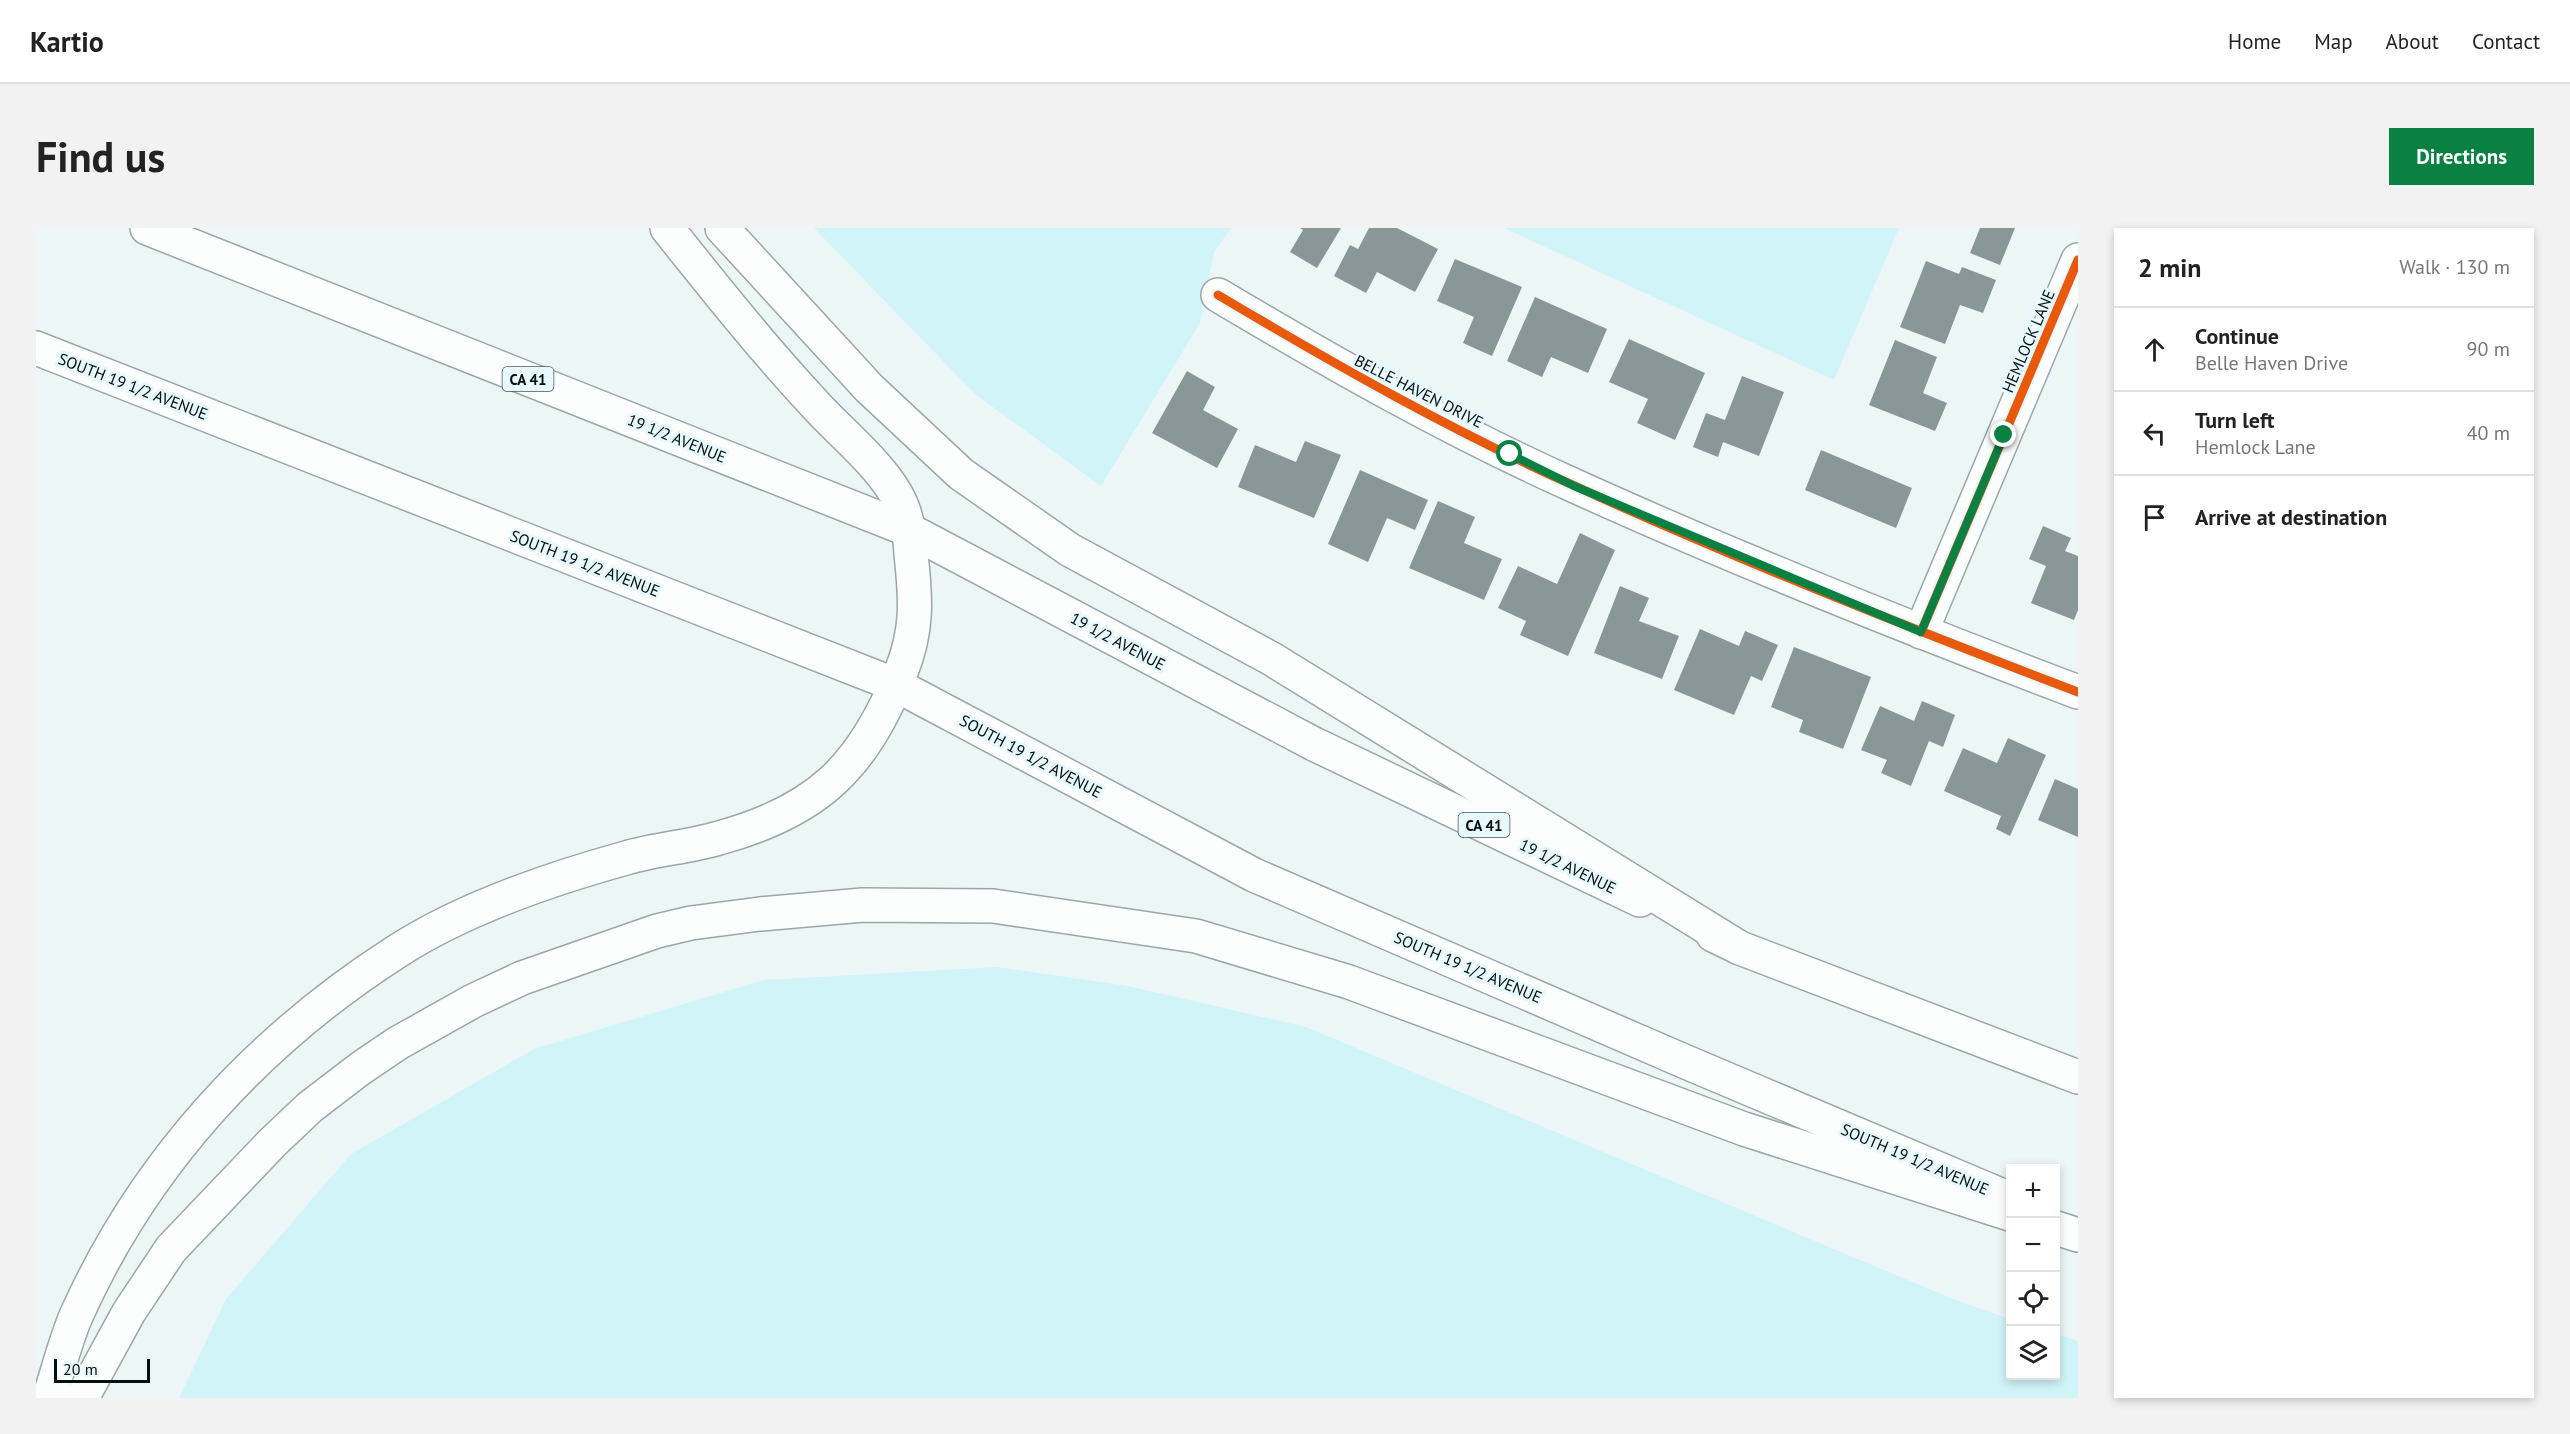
<!DOCTYPE html>
<html lang="en">
<head>
<meta charset="utf-8">
<style>
	:root { --surface:#fff; --page:#f2f2f2; --text:#222; --muted:#767676; --line:#e0e0e0; --accent:#0b8043 }
	body { margin:0; font-family:"PT Sans",sans-serif; background:var(--page); color:var(--text) }
	.controls { position:absolute; right:18px; bottom:18px; display:grid; overflow:hidden; border-radius:0px; box-shadow:0 3px 9px #0003 }
	.controls button { width:54px; height:54px; display:grid; place-items:center; padding:0; border:0; border-bottom:2px solid var(--line); background:var(--surface); color:var(--text); font:30px sans-serif }
	.scale { position:absolute; left:18px; bottom:15px; width:96px; box-sizing:border-box; padding-left:6px; border:3px solid #010f11; border-top:0; font-size:16px; line-height:21px; white-space:nowrap; color:#010f11; -webkit-text-stroke:4px #e7f9fc; paint-order:stroke }
	.stop { position:absolute; width:18px; height:18px; margin:-14px; border:4px solid #0b8043; border-radius:50%; background:#fff }
	.stop.end { background:#0b8043; border-color:#fff; box-shadow:0 2px 6px #0008 }
	.list { margin:0; padding:0; list-style:none }
	h2 { display:flex; justify-content:space-between; align-items:center; height:78px; margin:0; padding:0 24px; font-size:26px }
	h2 small { font-size:20px; font-weight:400; color:var(--muted) }
	.list li { display:grid; grid-template-columns:39px 1fr auto; gap:18px; align-items:center; box-sizing:border-box; height:84px; padding:0 24px; border-top:2px solid var(--line) }
	.list b { display:block; font-size:22px; white-space:nowrap }
	.list p { margin:0; font-size:20px; white-space:nowrap; color:var(--muted) }
	.list em { font-size:20px; font-style:normal; color:var(--muted) }
	.icon { flex:none; width:33px; height:33px; fill:none; stroke:currentColor; stroke-width:2; stroke-linecap:round; stroke-linejoin:round }
	.map { position:relative; flex:none; width:2042px; height:1170px; overflow:hidden; border-radius:0px }
	header { display:flex; align-items:center; gap:36px; box-sizing:border-box; height:84px; padding:0 30px; background:var(--surface); border-bottom:2px solid var(--line) }
	header strong { font-size:28px }
	nav { display:flex; gap:33px; margin-inline-start:auto; font-size:21px }
	.intro { display:flex; align-items:center; justify-content:space-between; box-sizing:border-box; height:144px; padding:0 36px }
	h1 { margin:0; font-size:42px }
	.button { padding:15px 27px; border-radius:0px; background:var(--accent); color:#fff; font-size:21px; font-weight:700 }
	main { display:flex; gap:36px; padding:0 36px }
	aside { flex:1; background:var(--surface); border-radius:0px; box-shadow:0 3px 9px #0003 }
	.map>svg:first-child { display:block }
	.green { fill:#d1f4f9 }
	.building { fill:#8a9799 }
	.lines { fill:none; stroke-linecap:round; stroke-linejoin:round }
	.minor-casing { stroke:#9aa6a8; stroke-width:36 }
	.trunk-casing { stroke:#9aa6a8; stroke-width:36 }
	.motorway-casing { stroke:#9aa6a8; stroke-width:36 }
	.minor { stroke:#fcfefe; stroke-width:33 }
	.trunk { stroke:#fcfefe; stroke-width:33 }
	.motorway { stroke:#fcfefe; stroke-width:33 }
	.cycleway-casing { stroke:#e7f9fc; stroke-width:13 }
	.cycleway { stroke:#e8590c; stroke-width:9 }
	.route { stroke:#0b8043; stroke-width:8 }
	.labels { text-anchor:middle; dominant-baseline:central; stroke-width:6; stroke-linejoin:round; paint-order:stroke }
	.shield { fill:#e7f9fc; stroke:#465558; stroke-width:1.5 }
	.shield-label { font-size:15px; font-weight:bold; fill:#010f11 }
	.street-label { font-size:16px; fill:#010f11; stroke:#e7f9fc }
</style>
</head>
<body>
<header>
<strong>Kartio</strong>
<nav><a>Home</a><a>Map</a><a>About</a><a>Contact</a></nav>
</header>
<div class="intro"><h1>Find us</h1><a class="button">Directions</a></div>
<main>
<div class="map">
<svg width="2042" height="1170" viewBox="0 0 2042 1170">
	<rect width="100%" height="100%" fill="#ecf6f7"/>
	<g class="green">
		<polygon points="778,0 1195,0 1178,24 1164,95 1065,258 939,166"/>
		<polygon points="1468,0 1863,0 1798,152"/>
		<polygon points="961,739 1092,758 1270,799 1917,1071 1974,1091 1974,1148 2020,1148 2020,1106 2042,1113 2042,1170 143,1170 190,1071 315,926 498,821 728,752"/>
	</g>
	<g class="building">
		<polygon points="1264,0 1305,0 1281,40 1254,24 1267,2"/>
		<polygon points="1333,0 1361,0 1402,21 1379,64 1341,44 1330,65 1298,48 1314,17 1322,21"/>
		<polygon points="1944,0 1979,0 1964,37 1934,25"/>
		<polygon points="1419,31 1486,59 1456,128 1427,115 1438,89 1401,73"/>
		<polygon points="1890,33 1923,46 1926,39 1960,52 1947,85 1924,77 1909,116 1864,99"/>
		<polygon points="1499,69 1571,101 1552,145 1515,129 1506,149 1471,133"/>
		<polygon points="1593,111 1669,145 1639,212 1601,195 1612,171 1573,154"/>
		<polygon points="1859,112 1901,129 1887,165 1911,175 1899,203 1833,177"/>
		<polygon points="1151,143 1179,159 1167,182 1202,201 1181,240 1116,205"/>
		<polygon points="1706,148 1748,164 1723,228 1687,214 1682,229 1657,219 1670,185 1689,192"/>
		<polygon points="1269,213 1305,227 1278,290 1202,259 1219,217 1260,234"/>
		<polygon points="1785,222 1876,260 1860,300 1769,262"/>
		<polygon points="1324,242 1392,272 1379,302 1351,290 1332,334 1292,316"/>
		<polygon points="1402,273 1439,289 1428,315 1466,331 1448,372 1373,340"/>
		<polygon points="2007,298 2035,310 2029,323 2042,328 2042,382 2038,392 1995,375 2010,338 1993,331"/>
		<polygon points="1544,305 1579,322 1532,428 1484,407 1490,393 1462,380 1482,338 1521,356"/>
		<polygon points="1584,358 1613,370 1603,393 1643,408 1626,451 1558,425"/>
		<polygon points="1664,401 1703,418 1709,403 1742,417 1726,453 1715,448 1698,487 1638,462"/>
		<polygon points="1758,419 1835,449 1807,521 1763,504 1767,492 1735,479"/>
		<polygon points="1886,473 1919,487 1907,519 1893,513 1875,558 1845,545 1851,532 1825,522 1844,478 1878,493"/>
		<polygon points="1972,510 2010,527 1974,608 1960,601 1965,588 1908,563 1927,520 1961,535"/>
		<polygon points="2019,551 2042,561 2042,609 2002,592"/>
	</g>
	<g class="lines">
		<g class="minor-casing">
			<g id="minor">
				<path d="M1182 67C1298 136 1416 203 1539 258 1704 333 1873 400 2042 464"/>
				<polyline points="1885,404 2042,32"/>
			</g>
		</g>
		<g class="trunk-casing">
			<g id="trunk">
				<polyline points="111,0 873,302 1278,516 1604,672"/>
				<polyline points="0,120 860,457 1218,647 1650,834 1974,971"/>
				<polyline points="1677,707 1704,720 2042,849"/>
			</g>
		</g>
		<g class="motorway-casing">
			<g id="motorway">
				<polyline points="686,0 833,160 925,246 1034,322 1236,431 1704,720"/>
				<polyline points="2020,1000 2042,1007"/>
				<path d="M13 1170C22 1143 29 1114 40 1088 108 936 220 814 360 724 426 681 514 651 590 630 621 621 653 619 683 610 782 583 827 539 865 444 882 402 880 371 875 326 874 309 872 291 865 276 849 239 802 203 775 172 724 117 678 59 631 0"/>
				<polyline points="46,1170 93,1084 135,1021 236,915 274,879 325,840 362,815 437,773 486,750 621,703 655,695 724,686 827,677 957,678 1160,708 1313,754 1708,901 1974,986"/>
			</g>
		</g>
		<use href="#minor" class="minor"/>
		<use href="#trunk" class="trunk"/>
		<use href="#motorway" class="motorway"/>
		<g class="cycleway-casing">
			<g id="cycleway">
				<path d="M1182 67C1298 136 1416 203 1539 258 1704 333 1873 400 2042 464"/>
				<polyline points="1885,404 2042,32"/>
			</g>
		</g>
		<use href="#cycleway" class="cycleway"/>
	</g>
	<g class="lines">
		<polyline class="route" points="1474,226 1538,258 1885,404 1968,207"/>
	</g>
	<g class="labels">
		<g class="shield">
			<rect x="466.5" y="139" width="51" height="24" rx="4.5"/>
			<rect x="1422.5" y="585" width="51" height="24" rx="4.5"/>
		</g>
		<g class="shield-label">
			<text x="492" y="151">CA 41</text>
			<text x="1448" y="597">CA 41</text>
		</g>
		<g class="street-label">
			<text transform="translate(1992 113) rotate(-67)">HEMLOCK LANE</text>
			<text transform="translate(97 158) rotate(21)">SOUTH 19 1/2 AVENUE</text>
			<text transform="translate(1383 163) rotate(27)">BELLE HAVEN DRIVE</text>
			<text transform="translate(641 210) rotate(22)">19 1/2 AVENUE</text>
			<text transform="translate(549 335) rotate(21)">SOUTH 19 1/2 AVENUE</text>
			<text transform="translate(1082 413) rotate(28)">19 1/2 AVENUE</text>
			<text transform="translate(995 528) rotate(28)">SOUTH 19 1/2 AVENUE</text>
			<text transform="translate(1532 638) rotate(26)">19 1/2 AVENUE</text>
			<text transform="translate(1432 739) rotate(23)">SOUTH 19 1/2 AVENUE</text>
			<text transform="translate(1879 931) rotate(23)">SOUTH 19 1/2 AVENUE</text>
		</g>
	</g>
</svg>
<div class="controls">
<button>+</button>
<button>−</button>
<button><svg class="icon" aria-label="locate" viewBox="0 0 24 24"><circle cx="12" cy="12" r="6"/><path d="M12 2v4M12 18v4M2 12h4M18 12h4"/></svg></button>
<button><svg class="icon" aria-label="layers" viewBox="0 0 24 24"><path d="M12 4l9 5-9 5-9-5zM3 14l9 5 9-5"/></svg></button>
</div>
<div class="scale">20 m</div>
<div class="stop" style="left:1474px;top:226px"></div>
<div class="stop end" style="left:1968px;top:207px"></div>
</div>
<aside>
<h2>2 min<small>Walk · 130 m</small></h2>
<ul class="list">
<li><svg class="icon" aria-label="ahead" viewBox="0 0 24 24"><path d="M12 20V5M6 11l6-6 6 6"/></svg><div><b>Continue</b><p>Belle Haven Drive</p></div><em>90 m</em></li>
<li><svg class="icon" aria-label="left" viewBox="0 0 24 24"><path d="M17 20v-9H6M10 6l-5 5 5 5"/></svg><div><b>Turn left</b><p>Hemlock Lane</p></div><em>40 m</em></li>
<li><svg class="icon" aria-label="arrive" viewBox="0 0 24 24"><path d="M6 21V4h12l-3 4 3 4H6"/></svg><div><b>Arrive at destination</b></div></li>
</ul>
</aside>
</main>
</body>
</html>
